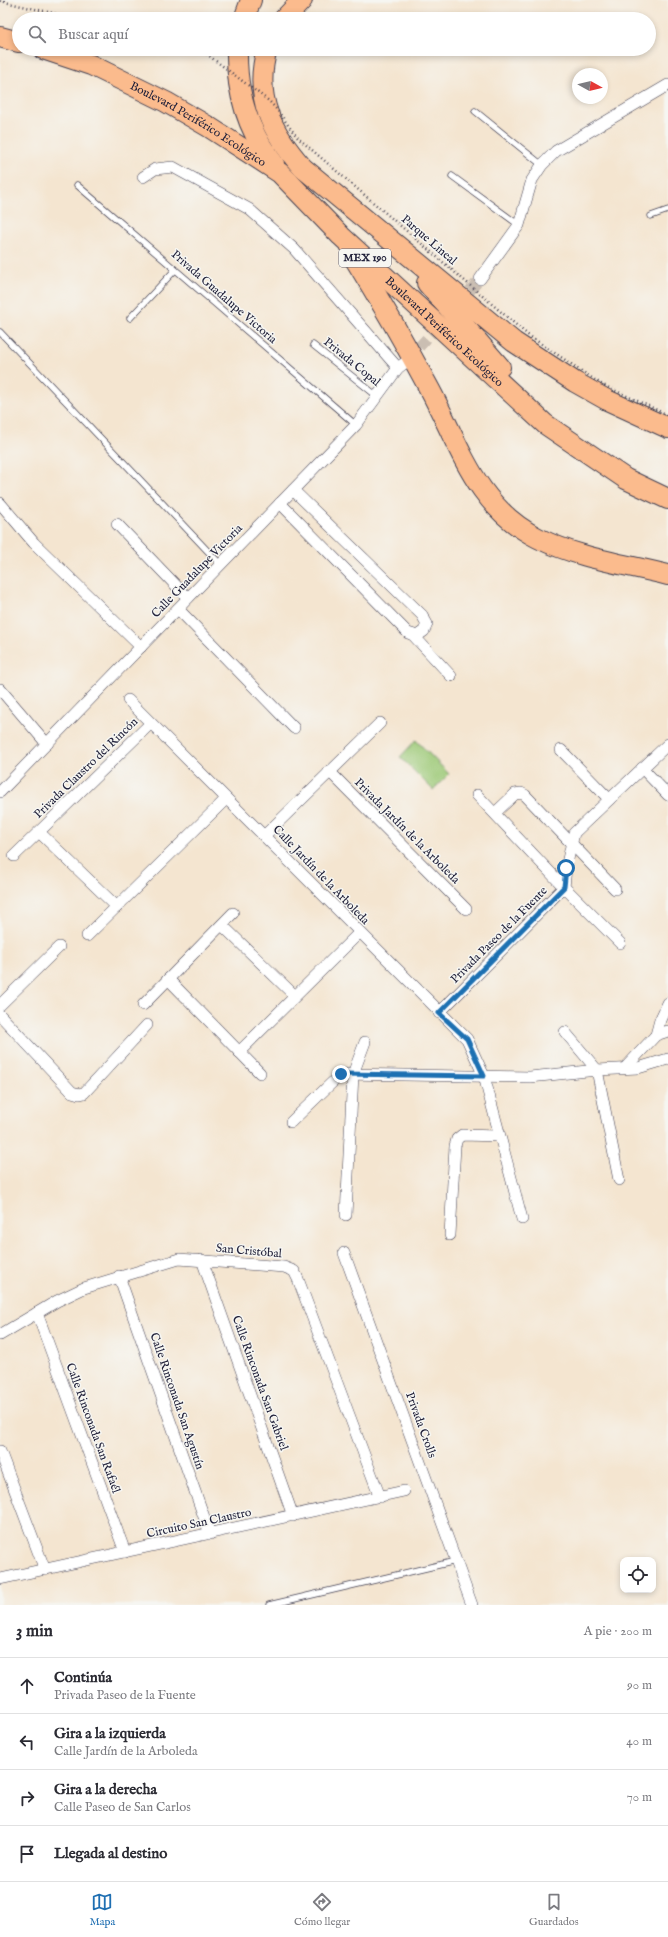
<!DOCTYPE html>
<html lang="es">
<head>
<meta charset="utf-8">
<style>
	:root { --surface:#fff; --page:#f2f2f3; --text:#2b2b33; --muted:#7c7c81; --line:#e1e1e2; --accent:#1f6fb2 }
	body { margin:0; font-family:"IM FELL English",serif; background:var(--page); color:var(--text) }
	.controls { position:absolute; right:12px; bottom:12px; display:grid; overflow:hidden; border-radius:8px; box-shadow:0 2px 6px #0003 }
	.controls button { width:36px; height:36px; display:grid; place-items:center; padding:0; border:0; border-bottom:1px solid var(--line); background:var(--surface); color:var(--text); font:20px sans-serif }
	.compass { position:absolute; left:572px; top:68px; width:36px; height:36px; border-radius:50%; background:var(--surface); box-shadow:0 2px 6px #0003; rotate:98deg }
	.stop { position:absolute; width:12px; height:12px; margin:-9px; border:3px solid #1f6fb2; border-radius:50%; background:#fff }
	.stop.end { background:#1f6fb2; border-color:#fff; box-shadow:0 1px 4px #0008 }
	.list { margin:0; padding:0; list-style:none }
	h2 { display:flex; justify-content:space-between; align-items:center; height:52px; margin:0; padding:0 16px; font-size:17px }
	h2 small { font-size:13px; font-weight:400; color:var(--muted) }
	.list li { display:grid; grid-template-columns:26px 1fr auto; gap:12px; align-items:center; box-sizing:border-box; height:56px; padding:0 16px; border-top:1px solid var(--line) }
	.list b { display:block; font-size:15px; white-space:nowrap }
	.list p { margin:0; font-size:13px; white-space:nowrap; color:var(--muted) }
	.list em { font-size:13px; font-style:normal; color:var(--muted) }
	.icon { flex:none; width:22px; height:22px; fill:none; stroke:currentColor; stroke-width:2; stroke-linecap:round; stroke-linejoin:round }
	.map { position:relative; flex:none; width:668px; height:1605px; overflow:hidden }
	.search { position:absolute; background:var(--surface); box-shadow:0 2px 6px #0003; left:12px; right:12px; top:12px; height:44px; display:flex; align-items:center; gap:10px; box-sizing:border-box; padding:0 14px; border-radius:22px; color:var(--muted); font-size:15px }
	.sheet { height:276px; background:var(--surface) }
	nav { display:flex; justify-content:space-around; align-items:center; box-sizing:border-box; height:56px; border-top:1px solid var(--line); background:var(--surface); font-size:11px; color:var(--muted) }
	nav a { display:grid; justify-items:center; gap:2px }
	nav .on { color:var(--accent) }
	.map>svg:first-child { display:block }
	.green { fill:#9dc977; stroke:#607659 }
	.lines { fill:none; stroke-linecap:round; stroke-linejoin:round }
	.street-tunnel { stroke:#cabeb2; stroke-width:11; stroke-dasharray:11 5.5; stroke-linecap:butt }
	.lane-casing { stroke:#423f51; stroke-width:7 }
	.street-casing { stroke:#423f51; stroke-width:12 }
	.highway-casing { stroke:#423f51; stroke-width:22 }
	.path { stroke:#423f51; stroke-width:2.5; stroke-dasharray:1 3; stroke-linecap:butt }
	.lane { stroke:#fff; stroke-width:5.5 }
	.street { stroke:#fff; stroke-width:11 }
	.highway { stroke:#fbbb8d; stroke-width:20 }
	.path-bridge { stroke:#423f51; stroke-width:2.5; stroke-dasharray:1 3; stroke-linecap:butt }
	.route { stroke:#1f6fb2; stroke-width:5 }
	.labels { text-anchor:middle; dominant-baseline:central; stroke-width:3; stroke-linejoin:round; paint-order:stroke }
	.shield { fill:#f6f6f2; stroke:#626272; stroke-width:1 }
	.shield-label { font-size:11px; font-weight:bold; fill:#22223b }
	.street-label { font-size:12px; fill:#22223b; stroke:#f6f6f2 }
</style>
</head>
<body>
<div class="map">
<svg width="668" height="1605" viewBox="0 0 668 1605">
	<rect width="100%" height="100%" fill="#f6f6f2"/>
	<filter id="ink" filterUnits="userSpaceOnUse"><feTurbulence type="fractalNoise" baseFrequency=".025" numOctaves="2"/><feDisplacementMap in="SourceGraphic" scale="8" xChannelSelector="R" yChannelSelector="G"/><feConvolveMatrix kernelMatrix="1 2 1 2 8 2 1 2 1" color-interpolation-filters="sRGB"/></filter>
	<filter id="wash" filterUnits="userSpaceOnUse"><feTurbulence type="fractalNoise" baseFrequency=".012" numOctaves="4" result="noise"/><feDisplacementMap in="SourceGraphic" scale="16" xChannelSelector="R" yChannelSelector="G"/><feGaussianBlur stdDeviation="0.9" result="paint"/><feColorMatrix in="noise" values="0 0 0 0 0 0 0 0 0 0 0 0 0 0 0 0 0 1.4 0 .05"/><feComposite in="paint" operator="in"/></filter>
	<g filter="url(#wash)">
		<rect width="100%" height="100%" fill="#f4e5d0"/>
		<polygon class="green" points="416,740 449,774 433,790 400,757"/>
	</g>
	<g filter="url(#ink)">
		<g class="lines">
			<g class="street-tunnel">
				<polyline points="459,303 480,279"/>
				<polyline points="408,359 441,323"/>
			</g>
			<g class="lane-casing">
				<g id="lane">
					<polyline points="475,111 542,165"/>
					<polyline points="452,176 519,225"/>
					<polyline points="77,185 356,425"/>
					<polyline points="651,216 668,210"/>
					<polyline points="130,318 175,270"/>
					<polyline points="0,332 221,565"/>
					<polyline points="313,345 377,396"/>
					<polyline points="269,1605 456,1561"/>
				</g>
			</g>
			<g class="street-casing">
				<g id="street">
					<polyline points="143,177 155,169 173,167 249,209 294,249 398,368"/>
					<polyline points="480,279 519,225 532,180 542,165 556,151 668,85"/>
					<polyline points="0,503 34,543 141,647"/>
					<polyline points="280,503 408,633 417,636 424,631 427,624 422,615 293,490"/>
					<polyline points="117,524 188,598"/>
					<polyline points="178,609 294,728"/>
					<polyline points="413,635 451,676"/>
					<polyline points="0,689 47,744"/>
					<polyline points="128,700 467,1039 484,1076 522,1219"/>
					<polyline points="561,750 609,799"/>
					<polyline points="642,768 668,795"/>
					<polyline points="329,771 466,909"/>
					<polyline points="0,792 356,425 398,368 406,362"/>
					<polyline points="477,795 564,887 620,943"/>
					<polyline points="495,813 515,794 521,793 525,795 615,889"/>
					<polyline points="39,832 117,907"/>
					<polyline points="264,836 380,723"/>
					<polyline points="14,856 151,723"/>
					<polyline points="222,925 295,996"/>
					<polyline points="87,936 226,799"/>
					<polyline points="168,979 260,1073"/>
					<polyline points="0,1005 59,947"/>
					<polyline points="143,1005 233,913"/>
					<polyline points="439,1013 564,887 566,868 574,833 668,744"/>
					<polyline points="0,1015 72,1092 79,1094 84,1093 147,1025"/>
					<polyline points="565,1032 597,1070 619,1180"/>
					<polyline points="656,1035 660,1020 668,1003"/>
					<polyline points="239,1052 359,933"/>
					<polyline points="626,1067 656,1035 668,1031"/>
					<polyline points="291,1122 341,1074 530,1077 597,1070 638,1068 668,1059"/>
					<polyline points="346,1215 353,1074 365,1042"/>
					<polyline points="450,1235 455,1146 457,1139 462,1135 499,1136"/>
					<polyline points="344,1253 472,1605"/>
					<polyline points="202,1260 293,1516"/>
					<polyline points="119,1276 210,1534"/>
					<polyline points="37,1313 125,1552"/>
					<polyline points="0,1335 57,1301 84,1288 179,1259 284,1267 294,1271 298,1279 380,1497"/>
					<polyline points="0,1451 45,1570"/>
					<polyline points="0,1579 404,1491"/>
				</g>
			</g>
			<g class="highway-casing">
				<g id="highway">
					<polyline points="244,19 251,0"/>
					<polyline points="284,19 302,0"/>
					<polyline points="0,37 19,42"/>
					<path id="s1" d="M43 49 91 65 166 102 209 127 280 173 341 236 545 424 626 479 668 499"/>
					<path d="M237 49C236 92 247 130 274 164"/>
					<path d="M267 49C253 97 272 133 303 168L514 342 575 382 607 400 668 428"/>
					<path d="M353 256C380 300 406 345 430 390 460 446 476 507 538 538 578 558 624 564 668 575"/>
					<polyline points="427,283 500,367"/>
				</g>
			</g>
			<polyline class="path" points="0,1 79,19"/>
			<use href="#lane" class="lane"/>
			<use href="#street" class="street"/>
			<use href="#highway" class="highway"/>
			<path class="path-bridge" d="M200 49 269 101C280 112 288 126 298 138L528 335 601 384 668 415"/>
		</g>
	</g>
	<g class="lines" filter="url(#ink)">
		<polyline class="route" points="341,1074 484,1076 467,1039 439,1013 564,887 566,868"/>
	</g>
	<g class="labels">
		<rect class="shield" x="339" y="249" width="52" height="18" rx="3"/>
		<g class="shield-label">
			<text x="365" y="258">MEX 190</text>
		</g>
		<g class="street-label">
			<text stroke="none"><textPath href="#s1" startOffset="173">Boulevard Periférico Ecológico</textPath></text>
			<text transform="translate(429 240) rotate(41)">Parque Lineal</text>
			<text transform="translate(224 297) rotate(41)">Privada Guadalupe Victoria</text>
			<text stroke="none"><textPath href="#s1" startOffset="497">Boulevard Periférico Ecológico</textPath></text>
			<text transform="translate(352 362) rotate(39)">Privada Copal</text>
			<text transform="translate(197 571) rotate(-46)">Calle Guadalupe Victoria</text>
			<text transform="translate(86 768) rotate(-44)">Privada Claustro del Rincón</text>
			<text transform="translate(407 831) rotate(45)">Privada Jardín de la Arboleda</text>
			<text transform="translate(321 875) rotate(46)">Calle Jardín de la Arboleda</text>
			<text transform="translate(499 935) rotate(-45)">Privada Paseo de la Fuente</text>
			<text transform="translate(249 1251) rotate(5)">San Cristóbal</text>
			<text transform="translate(260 1383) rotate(70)">Calle Rinconada San Gabriel</text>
			<text transform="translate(177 1401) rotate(71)">Calle Rinconada San Agustín</text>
			<text transform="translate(421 1425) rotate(70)">Privada Crolls</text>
			<text transform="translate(93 1428) rotate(70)">Calle Rinconada San Rafaél</text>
			<text transform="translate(199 1523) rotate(-12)">Circuito San Claustro</text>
		</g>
	</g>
</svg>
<div class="controls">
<button><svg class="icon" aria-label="locate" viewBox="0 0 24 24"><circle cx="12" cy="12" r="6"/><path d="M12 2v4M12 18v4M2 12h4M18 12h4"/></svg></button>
</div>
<svg class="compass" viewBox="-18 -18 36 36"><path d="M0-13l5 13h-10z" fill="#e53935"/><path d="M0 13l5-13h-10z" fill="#7c7c81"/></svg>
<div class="stop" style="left:566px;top:868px"></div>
<div class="stop end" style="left:341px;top:1074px"></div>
<div class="search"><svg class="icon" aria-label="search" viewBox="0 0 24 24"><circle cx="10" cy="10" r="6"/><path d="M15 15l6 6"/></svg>Buscar aquí</div>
</div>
<section class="sheet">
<h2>3 min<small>A pie · 200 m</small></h2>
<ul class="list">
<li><svg class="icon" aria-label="ahead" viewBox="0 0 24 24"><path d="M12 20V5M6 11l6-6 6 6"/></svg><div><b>Continúa</b><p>Privada Paseo de la Fuente</p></div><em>90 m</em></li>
<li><svg class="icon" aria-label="left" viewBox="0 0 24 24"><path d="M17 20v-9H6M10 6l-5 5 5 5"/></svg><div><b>Gira a la izquierda</b><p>Calle Jardín de la Arboleda</p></div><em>40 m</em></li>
<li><svg class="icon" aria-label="right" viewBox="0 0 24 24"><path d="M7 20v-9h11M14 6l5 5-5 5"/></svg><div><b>Gira a la derecha</b><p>Calle Paseo de San Carlos</p></div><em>70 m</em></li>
<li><svg class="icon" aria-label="arrive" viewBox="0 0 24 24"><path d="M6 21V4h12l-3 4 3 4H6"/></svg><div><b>Llegada al destino</b></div></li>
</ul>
</section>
<nav>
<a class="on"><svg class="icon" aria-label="map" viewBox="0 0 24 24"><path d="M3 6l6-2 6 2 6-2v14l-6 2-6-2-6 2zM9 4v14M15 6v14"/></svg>Mapa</a>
<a><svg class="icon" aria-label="directions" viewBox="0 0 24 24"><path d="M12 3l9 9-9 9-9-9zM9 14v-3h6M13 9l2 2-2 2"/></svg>Cómo llegar</a>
<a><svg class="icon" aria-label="saved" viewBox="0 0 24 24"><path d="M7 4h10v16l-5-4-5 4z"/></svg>Guardados</a>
</nav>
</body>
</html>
